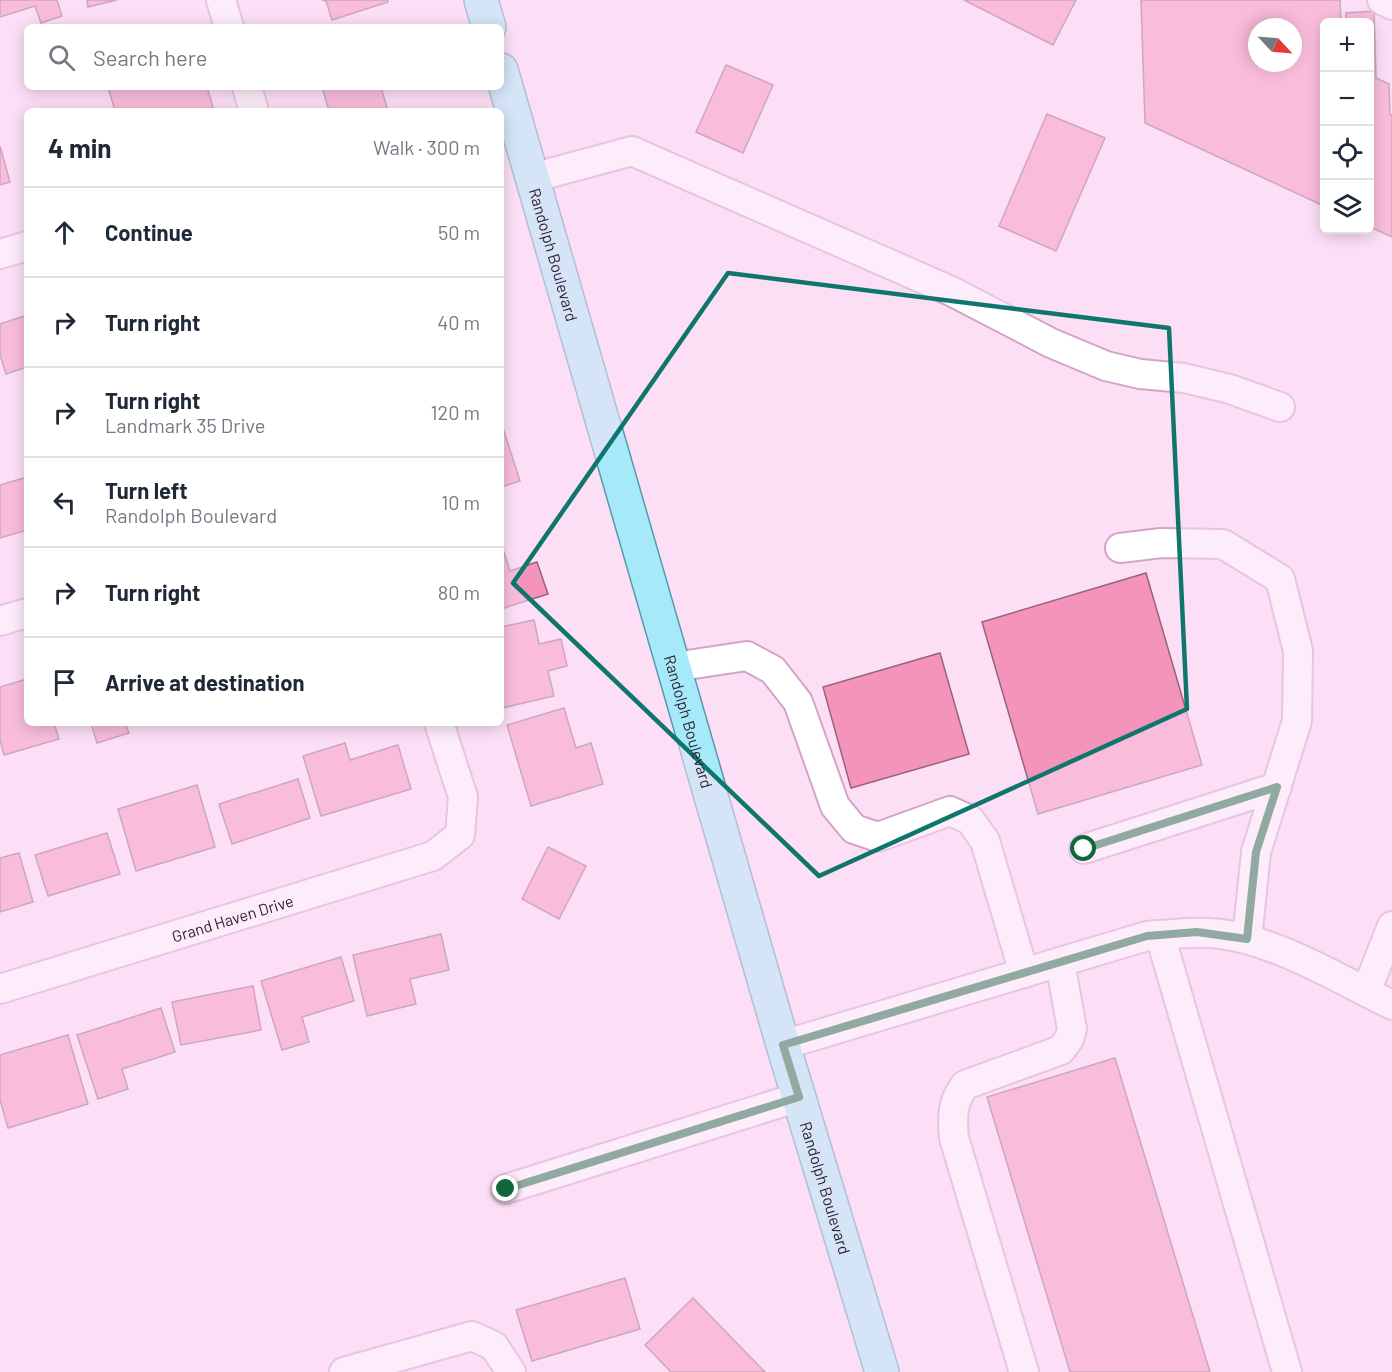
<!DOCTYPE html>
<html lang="en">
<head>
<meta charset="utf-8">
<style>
	:root { --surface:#fff; --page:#f2f2f3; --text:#1f2937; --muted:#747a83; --line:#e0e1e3 }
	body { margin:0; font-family:Barlow,sans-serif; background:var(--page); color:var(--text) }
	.controls { position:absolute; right:18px; top:18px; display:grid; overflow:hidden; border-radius:9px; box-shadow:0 3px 15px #0003 }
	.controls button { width:54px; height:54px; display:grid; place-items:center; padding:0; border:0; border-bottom:2px solid var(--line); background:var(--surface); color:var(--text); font:30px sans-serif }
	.compass { position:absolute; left:1248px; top:18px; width:54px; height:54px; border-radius:50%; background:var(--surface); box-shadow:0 3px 15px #0003; rotate:116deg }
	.stop { position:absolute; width:18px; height:18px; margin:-14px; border:4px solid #0e683a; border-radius:50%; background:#fff }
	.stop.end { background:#0e683a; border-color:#fff; box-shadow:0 2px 6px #0008 }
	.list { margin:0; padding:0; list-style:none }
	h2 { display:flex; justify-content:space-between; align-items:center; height:78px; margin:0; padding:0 24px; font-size:26px }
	h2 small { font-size:20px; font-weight:400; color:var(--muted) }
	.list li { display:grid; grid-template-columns:39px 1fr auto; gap:18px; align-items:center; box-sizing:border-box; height:90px; padding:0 24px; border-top:2px solid var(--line) }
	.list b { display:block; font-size:22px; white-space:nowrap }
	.list p { margin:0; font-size:20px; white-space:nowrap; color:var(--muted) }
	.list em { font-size:20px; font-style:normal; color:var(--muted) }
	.icon { flex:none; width:33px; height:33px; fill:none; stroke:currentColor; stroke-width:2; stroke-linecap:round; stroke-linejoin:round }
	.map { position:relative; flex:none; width:1392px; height:1372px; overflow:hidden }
	.search { position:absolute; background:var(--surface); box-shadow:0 3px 15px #0003; left:24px; top:24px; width:480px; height:66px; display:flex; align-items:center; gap:15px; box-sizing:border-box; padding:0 21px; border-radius:9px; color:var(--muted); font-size:22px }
	.panel { position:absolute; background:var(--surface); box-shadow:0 3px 15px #0003; left:24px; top:108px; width:480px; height:618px; border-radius:9px }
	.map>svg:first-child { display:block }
	.building { fill:#f594bb; stroke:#966478; stroke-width:1.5; fill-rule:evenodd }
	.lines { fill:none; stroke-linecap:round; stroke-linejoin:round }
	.minor-casing { stroke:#d2a5c8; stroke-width:32 }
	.major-casing { stroke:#5699ae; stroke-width:36 }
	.minor { stroke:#fff; stroke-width:28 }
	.major { stroke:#a6eaf9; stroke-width:33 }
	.route { stroke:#0e683a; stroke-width:8 }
	.marked { fill:none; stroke:#0f766e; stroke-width:4.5; stroke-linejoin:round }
	.labels { text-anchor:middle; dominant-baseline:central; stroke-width:4.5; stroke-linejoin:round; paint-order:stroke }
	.street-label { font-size:16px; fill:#2e1d2a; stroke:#fdf3fa }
</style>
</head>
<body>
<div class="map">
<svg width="1392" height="1372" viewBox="0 0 1392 1372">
	<rect width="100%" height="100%" fill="#fcdff5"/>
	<g class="building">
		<polygon points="0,0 57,0 62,16 41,23 35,6 0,17"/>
		<polygon points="87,0 117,0 88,7"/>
		<polygon points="322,0 388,0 388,2 332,20 326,1"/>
		<polygon points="964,0 1076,0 1053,45"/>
		<path d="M1141 0H1340L1341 22H1324V206L1145 123ZM1257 27H1293V63H1257Z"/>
		<polygon points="1374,11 1376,78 1389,84 1390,115 1392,115 1392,237 1370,227 1370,22 1346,22 1346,13"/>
		<polygon points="726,65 773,85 743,153 696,132"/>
		<polygon points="108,87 207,87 214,111 115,111"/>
		<polygon points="322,87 381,87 388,111 329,111"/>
		<polygon points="1047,114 1105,138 1056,251 999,226"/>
		<polygon points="0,146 10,182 0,185"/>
		<polygon points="27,315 27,367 6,374 0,355 0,324"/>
		<polygon points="501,425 502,425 520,481 501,487"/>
		<polygon points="27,477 27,530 0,538 0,485"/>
		<polygon points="501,543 510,571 537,562 548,594 501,609"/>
		<polygon points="1146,573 1202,765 1038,814 982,622"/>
		<polygon points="534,620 539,644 561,639 567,666 548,671 554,696 502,708 501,627"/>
		<polygon points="940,653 969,754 851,788 823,687"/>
		<polygon points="27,679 27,723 54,723 59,739 4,755 0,740 0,687"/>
		<polygon points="564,708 576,748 591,743 603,784 531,806 507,725"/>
		<polygon points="91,723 125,723 129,733 97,743"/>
		<polygon points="345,743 350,760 398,745 411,789 321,816 303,756"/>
		<polygon points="298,779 310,818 232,844 219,804"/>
		<polygon points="197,785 215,847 136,871 118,809"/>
		<polygon points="107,833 120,874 48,896 35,855"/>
		<polygon points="548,847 586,866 559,919 522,899"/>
		<polygon points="19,853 33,902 0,912 0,858"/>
		<polygon points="441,934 449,970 410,979 416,1004 367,1016 353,955"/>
		<polygon points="341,957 354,1001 302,1017 309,1042 282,1050 261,981"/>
		<polygon points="253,986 261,1030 181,1045 172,1002"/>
		<polygon points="161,1008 175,1052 122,1069 128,1089 98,1099 77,1035"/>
		<polygon points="68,1035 88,1104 8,1128 0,1100 0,1055"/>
		<polygon points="1115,1058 1210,1372 1070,1372 987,1097"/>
		<polygon points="625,1278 640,1329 532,1361 516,1310"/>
		<polygon points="693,1298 765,1372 671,1372 645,1345"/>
	</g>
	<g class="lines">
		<g class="minor-casing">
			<g id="minor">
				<polyline points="221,0 229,27"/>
				<polyline points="1382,0 1392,5"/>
				<polyline points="247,87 254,111"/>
				<polyline points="532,178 632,151 951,291 1051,343 1106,366 1140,374 1184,378 1230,389 1280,407"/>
				<polyline points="0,254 27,246"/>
				<polyline points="1120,548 1161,543 1223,544 1280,579 1298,651 1297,721 1256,852 1247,939"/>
				<polyline points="0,621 27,613"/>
				<polyline points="674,667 747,656 773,670 798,702 835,806 854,829 878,837 950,811 970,820 985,841 1024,973"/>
				<polyline points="1084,849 1277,787"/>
				<polyline points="1160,935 1287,1372"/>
				<path id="s1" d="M0 989 433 856 460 835 463 797 439 723"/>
				<polyline points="1366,992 1392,926"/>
				<path d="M783 1045 1147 936C1172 934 1196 931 1221 934 1277 941 1341 980 1392 1005"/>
				<polyline points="506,1189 799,1097"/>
				<polyline points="344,1372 472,1336 494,1346 511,1372"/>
				<path d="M1024 1372 954 1138C952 1117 952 1102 965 1085L1061 1050 1069 1039 1072 1029 1060 962"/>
			</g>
		</g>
		<g class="major-casing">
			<g id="major">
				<polyline points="481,0 489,27"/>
				<path id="s2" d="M501 70 783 1045 882 1372"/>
			</g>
		</g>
		<use href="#minor" class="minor"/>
		<use href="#major" class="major"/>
	</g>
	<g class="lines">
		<polyline class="route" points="506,1189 799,1097 783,1045 1147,936 1197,932 1247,939 1256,852 1277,787 1084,849"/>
	</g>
	<path d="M0 0H1392V1372H0ZM728 273 1169 328 1187 709 819 876 513 583Z" fill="#fcdff5" fill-opacity=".55" fill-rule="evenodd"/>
	<path class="marked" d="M728 273 1169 328 1187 709 819 876 513 583Z"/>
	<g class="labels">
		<g class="street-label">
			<text stroke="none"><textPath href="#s2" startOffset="192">Randolph Boulevard</textPath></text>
			<text stroke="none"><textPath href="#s2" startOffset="678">Randolph Boulevard</textPath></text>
			<text stroke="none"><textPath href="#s1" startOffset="243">Grand Haven Drive</textPath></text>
			<text stroke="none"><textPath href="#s2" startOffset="1164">Randolph Boulevard</textPath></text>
		</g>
	</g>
</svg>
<div class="controls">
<button>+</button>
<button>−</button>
<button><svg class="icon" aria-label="locate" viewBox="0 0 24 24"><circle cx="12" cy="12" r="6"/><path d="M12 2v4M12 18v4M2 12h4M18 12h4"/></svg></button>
<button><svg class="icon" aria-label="layers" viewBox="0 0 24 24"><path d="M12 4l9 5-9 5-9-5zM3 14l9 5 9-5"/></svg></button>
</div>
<svg class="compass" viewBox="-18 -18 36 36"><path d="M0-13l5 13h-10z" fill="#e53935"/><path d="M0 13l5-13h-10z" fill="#747a83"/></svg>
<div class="stop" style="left:1084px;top:849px"></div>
<div class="stop end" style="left:506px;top:1189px"></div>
<div class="search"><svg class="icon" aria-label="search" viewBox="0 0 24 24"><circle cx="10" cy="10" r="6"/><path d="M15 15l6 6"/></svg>Search here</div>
<section class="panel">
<h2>4 min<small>Walk · 300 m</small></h2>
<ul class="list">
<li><svg class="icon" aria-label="ahead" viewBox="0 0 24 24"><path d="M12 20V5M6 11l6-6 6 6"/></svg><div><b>Continue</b></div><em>50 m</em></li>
<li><svg class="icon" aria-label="right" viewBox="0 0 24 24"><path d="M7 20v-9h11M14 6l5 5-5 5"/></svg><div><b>Turn right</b></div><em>40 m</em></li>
<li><svg class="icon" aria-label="right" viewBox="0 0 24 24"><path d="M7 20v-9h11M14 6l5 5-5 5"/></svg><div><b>Turn right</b><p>Landmark 35 Drive</p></div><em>120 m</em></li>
<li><svg class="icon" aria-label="left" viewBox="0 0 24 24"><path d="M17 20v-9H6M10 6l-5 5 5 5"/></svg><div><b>Turn left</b><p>Randolph Boulevard</p></div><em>10 m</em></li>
<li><svg class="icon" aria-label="right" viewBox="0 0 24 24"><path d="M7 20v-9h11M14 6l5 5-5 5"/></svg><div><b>Turn right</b></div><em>80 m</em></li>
<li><svg class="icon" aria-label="arrive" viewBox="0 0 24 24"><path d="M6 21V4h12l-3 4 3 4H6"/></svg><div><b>Arrive at destination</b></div></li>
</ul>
</section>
</div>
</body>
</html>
